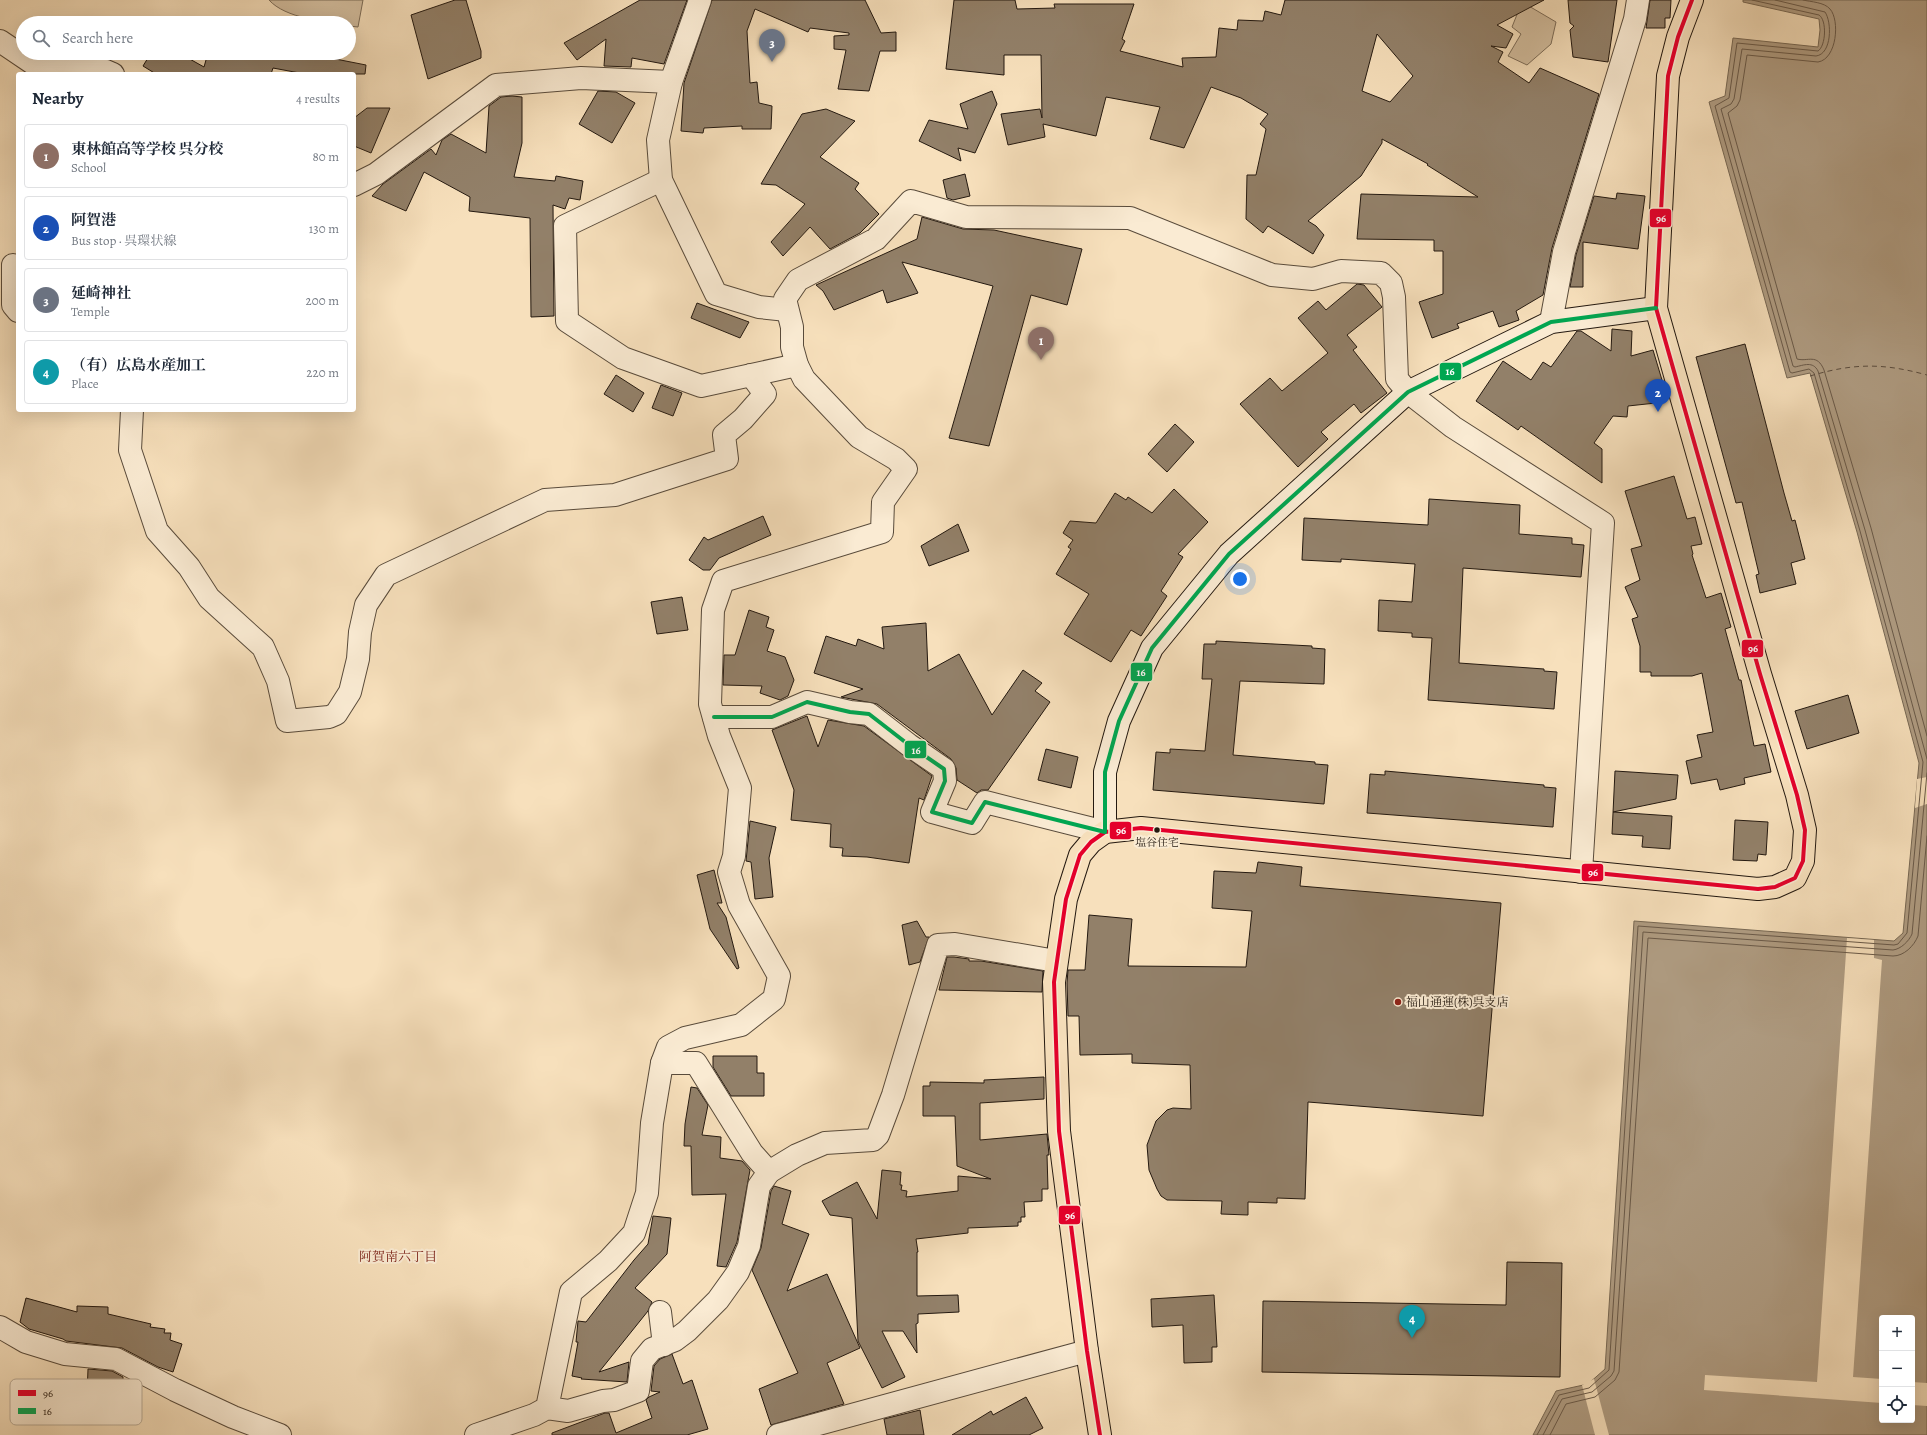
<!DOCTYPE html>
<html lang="en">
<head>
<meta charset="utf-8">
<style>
	:root { --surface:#fff; --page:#f6f6f7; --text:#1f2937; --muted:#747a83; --line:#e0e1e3; --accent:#8f2418 }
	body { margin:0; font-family:Alegreya,"Noto Serif JP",serif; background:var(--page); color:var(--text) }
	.controls { position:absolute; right:12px; bottom:12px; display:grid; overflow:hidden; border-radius:4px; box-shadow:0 4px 16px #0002 }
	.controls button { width:36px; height:36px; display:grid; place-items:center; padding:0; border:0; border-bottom:1px solid var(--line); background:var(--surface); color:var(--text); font:20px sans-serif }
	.you { position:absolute; left:1240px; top:579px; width:14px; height:14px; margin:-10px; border:3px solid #fff; border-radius:50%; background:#1a73e8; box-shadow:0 0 0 6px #1a73e833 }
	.badge { display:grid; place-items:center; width:26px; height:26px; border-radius:50%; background:var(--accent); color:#fff; font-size:13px; font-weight:700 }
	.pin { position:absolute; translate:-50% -33px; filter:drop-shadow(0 1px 2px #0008) }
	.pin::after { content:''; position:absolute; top:21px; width:14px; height:12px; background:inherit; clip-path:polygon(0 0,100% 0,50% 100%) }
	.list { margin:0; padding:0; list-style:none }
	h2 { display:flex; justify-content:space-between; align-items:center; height:52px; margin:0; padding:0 16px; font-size:17px }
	h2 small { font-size:13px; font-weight:400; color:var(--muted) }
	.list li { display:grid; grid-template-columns:26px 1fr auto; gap:12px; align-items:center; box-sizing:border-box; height:64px; margin:0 8px 8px; padding:0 8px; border:1px solid var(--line); border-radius:4px }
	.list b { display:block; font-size:15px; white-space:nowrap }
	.list p { margin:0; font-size:13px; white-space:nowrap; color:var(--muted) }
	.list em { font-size:13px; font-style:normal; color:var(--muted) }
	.icon { flex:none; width:22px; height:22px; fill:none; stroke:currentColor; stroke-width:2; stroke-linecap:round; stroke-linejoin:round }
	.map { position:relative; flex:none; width:1927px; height:1435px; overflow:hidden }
	.search { position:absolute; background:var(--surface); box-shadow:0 4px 16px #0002; left:16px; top:16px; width:340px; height:44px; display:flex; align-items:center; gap:10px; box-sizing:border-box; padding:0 14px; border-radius:22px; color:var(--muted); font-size:15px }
	.panel { position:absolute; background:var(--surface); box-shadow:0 4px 16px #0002; left:16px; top:72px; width:340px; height:340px; border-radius:4px }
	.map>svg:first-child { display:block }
	.green { fill:#d3be9f; stroke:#7c6c58 }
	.water { fill:#af9c82; stroke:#776854; fill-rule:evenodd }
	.pier { fill:#f7e0bc }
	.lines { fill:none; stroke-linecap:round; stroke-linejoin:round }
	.shore { stroke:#6a5a49; stroke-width:1 }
	.ferry { stroke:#5c4d3e; stroke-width:1; stroke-dasharray:5 4; stroke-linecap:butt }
	.building { fill:#928069; stroke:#241910; fill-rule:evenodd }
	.street-casing { stroke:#594b3b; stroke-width:24 }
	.secondary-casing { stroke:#241910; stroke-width:24 }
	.primary-casing { stroke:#241910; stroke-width:24 }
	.street { stroke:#faebd3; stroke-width:22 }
	.secondary { stroke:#faebd3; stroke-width:22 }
	.primary { stroke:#f7e0bc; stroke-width:22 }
	.bus-1-casing { stroke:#faebd3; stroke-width:7 }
	.bus-2-casing { stroke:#faebd3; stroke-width:7 }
	.bus-1 { stroke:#e4002b; stroke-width:4 }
	.bus-2 { stroke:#00a651; stroke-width:4 }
	.bus-dot { fill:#241910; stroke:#faebd3; stroke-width:1.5 }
	.poi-dot { fill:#8f2418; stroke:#faebd3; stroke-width:1.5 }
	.labels { text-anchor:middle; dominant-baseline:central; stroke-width:4; stroke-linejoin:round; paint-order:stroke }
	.bus-label { font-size:11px; fill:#241910; stroke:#faebd3 }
	.poi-label { font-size:12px; fill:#241910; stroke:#faebd3; text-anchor:start }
	.neighbourhood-label { font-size:13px; fill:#7a1f14; stroke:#faebd3 }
	.key { fill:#faebd3; stroke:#baac98; stroke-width:1 }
	.key-label { font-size:11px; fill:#241910 }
	.line-badge { stroke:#faebd3; stroke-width:1.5 }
	.badge-label { font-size:11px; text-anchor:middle; font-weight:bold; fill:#fff }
</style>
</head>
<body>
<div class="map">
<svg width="1927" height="1435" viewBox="0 0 1927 1435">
	<rect width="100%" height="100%" fill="#f7e0bc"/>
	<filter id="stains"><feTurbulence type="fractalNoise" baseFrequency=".005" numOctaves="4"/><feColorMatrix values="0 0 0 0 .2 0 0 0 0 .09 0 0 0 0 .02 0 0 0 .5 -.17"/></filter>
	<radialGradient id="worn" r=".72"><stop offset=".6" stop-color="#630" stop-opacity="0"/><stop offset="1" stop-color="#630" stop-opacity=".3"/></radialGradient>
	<g class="green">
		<path d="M269 0H363L358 27 349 26V23C326 23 285 18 269 0Z"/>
		<polygon points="1522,2 1556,22 1551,44 1527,65 1508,56 1521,34 1512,27"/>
	</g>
	<path class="water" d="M1743 0H1927V1435H1533L1556 1391 1588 1384 1605 1369 1634 921 1894 941 1903 933 1919 763 1857 532 1810 373 1787 378 1709 102 1725 96 1733 38 1818 47 1820 30 1819 19 1743 2ZM1882 1318H1912V1420H1882Z"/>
	<g class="pier">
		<polygon points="1927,777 1927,804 1915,808 1917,779"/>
		<polygon points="1847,938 1874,940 1874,958 1882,960 1853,1377 1882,1379 1882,1403 1704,1390 1705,1375 1817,1382"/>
		<polygon points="1594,1379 1609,1435 1595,1435 1582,1385"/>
		<polygon points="1912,1382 1927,1383 1927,1406 1912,1405"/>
	</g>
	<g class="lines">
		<g class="shore">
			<path d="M1775 0 1825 12C1832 22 1832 54 1816 56L1742 49 1734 99 1731 104 1721 109 1793 366 1795 367C1804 365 1813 361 1818 371L1865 530 1927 759"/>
			<path d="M1803 0C1811 2 1824 2 1830 9 1840 20 1837 59 1818 62L1747 55 1740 100 1737 106 1728 113 1797 359C1808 362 1817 353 1824 370L1871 528 1927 736"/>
			<path d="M1537 1435 1559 1395 1589 1388 1609 1370 1638 926 1894 945 1898 944 1907 933 1923 762 1860 531 1814 373 1809 369 1792 373 1790 372 1715 106 1729 98 1737 43 1818 51C1826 46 1827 20 1819 15L1752 0"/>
			<path d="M1543 1435 1562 1399 1592 1392 1611 1376 1614 1371 1643 932 1893 950C1901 949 1909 941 1912 934L1927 773"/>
			<path d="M1550 1435 1566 1404 1595 1397 1615 1380 1619 1372 1648 938 1893 956C1904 956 1914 946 1918 936L1927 836"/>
		</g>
		<path class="ferry" d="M1810 376C1854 363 1883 363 1927 375"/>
	</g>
	<g class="building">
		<polygon points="455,0 466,0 481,51 481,58 428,79 411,15"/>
		<polygon points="640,0 687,0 664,64 632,58 631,67 604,66 606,39 577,60 564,43"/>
		<polygon points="712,0 865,0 881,33 896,32 896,51 880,51 869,91 838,89 846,50 834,49 834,36 849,35 849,33 810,28 808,32 755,9 747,31 750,83 757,82 759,103 772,106 771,129 742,129 742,126 704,128 703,133 681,131 684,83"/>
		<path d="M954 0H1015L1017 9 1055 8 1054 4H1134L1122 39 1125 41 1120 51 1183 67 1182 58 1216 57 1219 28 1237 30 1238 20 1263 21 1265 11 1281 15 1285 0H1544L1497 25 1513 34 1506 48 1491 46 1503 52 1498 62 1529 83 1540 68 1599 94 1552 248 1543 295 1516 311 1519 320 1499 327 1493 311 1457 324 1459 328 1432 338 1419 302 1443 294V251H1434V240L1357 239 1361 194 1478 197 1427 165 1428 164 1382 139V143L1361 176 1308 221 1316 226 1324 235 1313 254 1268 226 1263 233 1246 219 1247 175H1256L1266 129 1260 124 1268 114 1241 98 1211 87 1184 148 1150 139 1160 107 1106 97 1096 136 1043 124 1045 137 1008 145 1001 114 1040 109 1042 118 1041 55H1004V75L946 69ZM1377 34 1413 76 1390 102 1362 91Z"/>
		<polygon points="1568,0 1617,0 1608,62 1573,57 1570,30 1574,26 1570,23"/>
		<polygon points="1650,0 1671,0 1670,18 1665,18 1665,28 1646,28"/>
		<polygon points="151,53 179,53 204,67 208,53 305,53 366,65 365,74 305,74 273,68 271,74 156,74 143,66"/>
		<polygon points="598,91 616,92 635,103 612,143 579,124"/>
		<polygon points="992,91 997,104 975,153 958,148 961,161 919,141 929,120 968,129 960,104"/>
		<polygon points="512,96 522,97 522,143 514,177 555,181 556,176 583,181 580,200 569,198 565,209 553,205 554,316 531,317 530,218 469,211 470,197 424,172 406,211 372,196 383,184 431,149 436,155 442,140 451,134 486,153 489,106 501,97"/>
		<polygon points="367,108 390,108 371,153 354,146 354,118"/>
		<polygon points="826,109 855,121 820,157 859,183 855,189 879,214 860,233 830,249 810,227 783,256 771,242 805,204 776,185 761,184 802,114"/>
		<polygon points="965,174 970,196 953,200 947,198 943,180"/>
		<polygon points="1617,193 1645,196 1638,249 1583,242 1583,287 1570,287 1576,255 1594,196 1616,199"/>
		<polygon points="922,217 963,229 994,230 1082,249 1067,305 1031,295 989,446 949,438 993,286 902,262 918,293 887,303 883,290 834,310 823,291 816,285 917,239"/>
		<polygon points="1357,284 1364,285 1382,307 1347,335 1357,347 1353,350 1387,393 1361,413 1354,404 1321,432 1328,439 1298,467 1240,404 1270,378 1282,391 1328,353 1298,318 1318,301 1326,310"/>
		<polygon points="697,303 749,322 740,338 691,318"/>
		<polygon points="1612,329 1632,331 1631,356 1653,350 1665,390 1665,402 1628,406 1627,417 1613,416 1594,443 1602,449 1602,483 1521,426 1518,430 1476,401 1503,361 1531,380 1543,362 1551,367 1577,331 1581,331 1611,351"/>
		<polygon points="1745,344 1784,493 1792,521 1795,520 1805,559 1791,563 1796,584 1760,593 1756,575 1759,574 1742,502 1736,503 1696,357"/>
		<polygon points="616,375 644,393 633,412 604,394"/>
		<polygon points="661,385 682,393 673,416 652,408"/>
		<polygon points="1175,424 1194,442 1167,472 1148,454"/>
		<polygon points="1674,476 1687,519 1695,517 1702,544 1691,546 1693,554 1692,555 1706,598 1721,593 1731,627 1725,629 1739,680 1741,680 1754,746 1765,744 1771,772 1744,778 1745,784 1720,790 1717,779 1691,784 1686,761 1702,757 1697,735 1713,732 1702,673 1692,676 1651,676 1651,672 1640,672 1640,646 1632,619 1638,617 1625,587 1640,580 1631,549 1642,546 1625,491"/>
		<polygon points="1174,489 1208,522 1178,554 1183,557 1161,591 1167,596 1141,636 1131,630 1111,662 1064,634 1089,594 1056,574 1071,549 1068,547 1073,540 1063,533 1070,521 1096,523 1115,493 1126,500 1128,497 1152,513"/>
		<polygon points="1429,499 1520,505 1519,534 1572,538 1572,544 1584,545 1581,577 1463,568 1459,663 1544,669 1544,671 1557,672 1554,709 1428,700 1432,638 1412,637 1412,633 1378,631 1379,600 1412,602 1415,564 1341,559 1341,562 1302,560 1304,518 1428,525"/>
		<polygon points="763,516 771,535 719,558 710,570 703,570 689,560 704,537 708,540"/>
		<polygon points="958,524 969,551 929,566 921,546"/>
		<polygon points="682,597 688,630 657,634 651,602"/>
		<polygon points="749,610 769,617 766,627 774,630 767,651 785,657 794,680 788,696 780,700 760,693 762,686 723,685 724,655 735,655"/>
		<polygon points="926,623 928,671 959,654 992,715 1023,670 1042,683 1035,691 1050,702 988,790 981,790 977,793 957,780 956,768 951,759 877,704 841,697 863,689 814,673 826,636 856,646 858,639 884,649 882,627"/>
		<polygon points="1216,641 1312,646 1312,648 1325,649 1324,684 1240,681 1233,755 1315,762 1315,764 1328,765 1324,804 1153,790 1156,752 1170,753 1170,749 1205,751 1212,679 1202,679 1204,644 1216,644"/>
		<polygon points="1848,695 1859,733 1807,749 1795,711"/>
		<polygon points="807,716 818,747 828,720 864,726 932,776 924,800 919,798 909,863 867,857 842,856 843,848 830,847 831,824 791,820 794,790 772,730"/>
		<polygon points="1046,749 1078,757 1071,788 1038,780"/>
		<polygon points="1385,771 1544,785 1544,787 1556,788 1553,827 1367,813 1370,774 1385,775"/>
		<polygon points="1615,771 1678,775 1676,799 1613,812 1672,816 1670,849 1642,847 1643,836 1612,834"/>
		<polygon points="1735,820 1768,822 1766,855 1758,854 1757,861 1733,860"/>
		<polygon points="750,821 776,827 769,858 773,897 755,899 751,862 746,861"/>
		<polygon points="1258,862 1302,867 1300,886 1501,903 1483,1116 1308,1102 1305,1199 1277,1198 1277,1203 1248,1202 1248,1215 1221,1214 1222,1201 1167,1200 1161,1196 1157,1189 1149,1170 1147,1145 1156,1121 1167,1110 1173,1108 1191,1109 1190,1065 1132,1063 1132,1054 1080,1055 1079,1016 1068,1016 1067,983 1068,970 1085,970 1089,915 1132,919 1128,966 1246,967 1252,911 1212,908 1214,871 1256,873"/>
		<polygon points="714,870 722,903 717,903 726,917 739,968 737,969 710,929 697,875"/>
		<polygon points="917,921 926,937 929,937 920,962 909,965 902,925"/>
		<polygon points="947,957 954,957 969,959 969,961 981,961 1043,971 1042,992 939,990"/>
		<polygon points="713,1056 757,1056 757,1073 764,1073 764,1096 731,1096 713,1067"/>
		<polygon points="1044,1077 1044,1099 980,1103 980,1140 1047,1134 1049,1155 1047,1155 1048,1189 1042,1189 1042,1201 1024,1202 1025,1217 1021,1217 1021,1222 1018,1222 1018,1226 968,1228 968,1233 916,1239 918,1252 917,1252 917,1296 958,1295 959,1312 918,1314 918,1323 916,1324 917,1353 903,1331 882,1331 905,1377 882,1388 858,1341 852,1218 830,1215 822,1201 857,1182 877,1219 882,1170 901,1172 900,1185 902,1185 901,1190 907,1191 906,1197 958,1191 958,1176 991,1179 957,1166 955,1116 923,1116 923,1086 930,1086 930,1082 984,1083 984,1080"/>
		<polygon points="691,1087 697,1088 708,1105 702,1135 721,1137 720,1158 742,1161 750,1170 737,1242 726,1267 717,1266 726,1194 692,1195 691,1146 684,1146 685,1124"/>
		<polygon points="774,1186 791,1191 782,1224 809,1234 787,1291 827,1274 860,1348 827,1363 844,1404 771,1425 759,1389 798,1373 752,1270 761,1248 771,1191"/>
		<polygon points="653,1216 671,1218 667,1254 635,1288 652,1302 648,1311 599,1372 629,1362 627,1382 581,1379 582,1378 572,1376 578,1342 576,1342 578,1321 586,1322 634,1260 648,1244"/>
		<polygon points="1507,1262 1562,1263 1560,1377 1262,1372 1263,1301 1506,1305"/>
		<polygon points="1214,1295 1217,1347 1212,1347 1212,1362 1184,1363 1183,1325 1152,1327 1151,1299"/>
		<polygon points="26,1298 77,1312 77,1306 108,1307 108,1314 151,1324 150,1327 165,1329 164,1333 171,1333 170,1340 182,1344 173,1372 158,1367 122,1348 66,1341 63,1339 29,1329 20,1322"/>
		<polygon points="672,1354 683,1384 692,1380 708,1429 687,1435 552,1435 552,1433 605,1413 609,1413 616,1433 652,1418 646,1400 649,1397 660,1392 651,1391 654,1366 660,1359"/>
		<polygon points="88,1369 112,1371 123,1377 123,1423 86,1420"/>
		<polygon points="1026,1397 1043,1428 1029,1435 952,1435 991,1411 993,1415"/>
		<polygon points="920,1410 924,1435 887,1435 884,1419"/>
	</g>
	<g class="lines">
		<g class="street-casing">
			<g id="street">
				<polyline points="700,0 671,82 658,140 661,180 716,294 759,307 787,310"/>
				<polyline points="0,41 34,64 106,71 113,74"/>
				<polyline points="661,180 565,226 567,321 623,358 701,386 797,365"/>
				<polyline points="354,185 376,174 496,85 581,78 671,82"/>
				<polyline points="13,265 13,305 18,311"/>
				<polyline points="1551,322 1564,252 1635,19 1638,0"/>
				<polyline points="132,410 130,450 157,531 189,567 209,598 263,647 278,681 287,721 329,717 336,714 350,692 358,659 360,632 366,605 386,575 545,500 615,495 727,459 724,435 743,419 765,394 751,375"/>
				<polyline points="714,717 772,717 807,702 850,712 869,714 909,745 944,769 945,781 932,812 972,823 985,802 1105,832"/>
				<polyline points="662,1063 668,1047 685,1038 741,1025 774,999 779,976 739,905 729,872 734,856 740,788 719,736 710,704 713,610 723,581 882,532 883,502 906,469 896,459 859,437 804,379 797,365 792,347 792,327 785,299 798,280 876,239 911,201 966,217 1130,218 1272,275 1313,279 1341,271 1381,273 1391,283 1394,297 1397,379 1408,392 1453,427 1603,523 1581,872"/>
				<polyline points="769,1172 797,1155 825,1143 873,1140 878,1135 893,1095 938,945 955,944 1056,961"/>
				<polyline points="660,1312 664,1345"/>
				<polyline points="0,1327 26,1342 65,1354 116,1359 175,1390 233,1417 280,1435"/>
				<polyline points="476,1435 534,1415 547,1408 571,1292 608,1261 634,1233 647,1193 652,1123 662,1063 696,1063 752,1153 769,1172 759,1186 749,1246 738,1272 718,1300 687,1331 675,1340 652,1349 642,1361 638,1391 614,1400 603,1401 568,1411 547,1408"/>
				<polyline points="778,1435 1087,1351"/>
			</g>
		</g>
		<g class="secondary-casing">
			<polyline id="secondary" points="1105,832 1105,772 1119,721 1152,648 1229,554 1408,392 1551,322 1656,308"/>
		</g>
		<g class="primary-casing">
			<polyline id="primary" points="1100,1435 1087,1351 1059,1131 1054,982 1066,899 1080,855 1091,842 1105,832 1141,828 1758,889 1775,887 1795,878 1803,861 1805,830 1797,795 1760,674 1656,308 1668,76 1678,37 1692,0"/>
		</g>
		<use href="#street" class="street"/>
		<use href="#secondary" class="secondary"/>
		<use href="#primary" class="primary"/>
		<g class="bus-1-casing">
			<polyline id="bus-1" points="1100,1435 1087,1351 1059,1131 1054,982 1066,899 1080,855 1091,842 1105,832 1141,828 1758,889 1775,887 1795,878 1803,861 1805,830 1797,795 1760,674 1656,308 1668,76 1678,37 1692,0"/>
		</g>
		<g class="bus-2-casing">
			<polyline id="bus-2" points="714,717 772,717 807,702 850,712 869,714 909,745 944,769 945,781 932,812 972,823 985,802 1105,832 1105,772 1119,721 1152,648 1229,554 1408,392 1551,322 1656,308"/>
		</g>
		<use href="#bus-1" class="bus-1"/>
		<use href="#bus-2" class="bus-2"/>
	</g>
	<circle class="bus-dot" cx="1157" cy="830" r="3.5"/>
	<circle class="poi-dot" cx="1398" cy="1002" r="4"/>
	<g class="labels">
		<g class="bus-label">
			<text x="1157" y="842">塩谷住宅</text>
		</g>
		<g class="poi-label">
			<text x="1406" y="1002">福山通運(株)呉支店</text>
		</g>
		<g class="neighbourhood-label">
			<text x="398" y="1256">阿賀南六丁目</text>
		</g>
	</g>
	<rect x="10" y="1379" width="132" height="46" rx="6" class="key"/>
	<rect x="18" y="1390" width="18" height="6" fill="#e4002b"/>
	<rect x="18" y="1408" width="18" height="6" fill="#00a651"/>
	<g class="key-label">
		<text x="43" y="1397">96</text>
		<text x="43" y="1415">16</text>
	</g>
	<g class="line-badge">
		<rect x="1649" y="208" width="23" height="20" rx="4" fill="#e4002b"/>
		<rect x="1439" y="362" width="23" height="19" rx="4" fill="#00a651"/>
		<rect x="1741" y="639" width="23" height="19" rx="4" fill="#e4002b"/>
		<rect x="1130" y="662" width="23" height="20" rx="4" fill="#00a651"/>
		<rect x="904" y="740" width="23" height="19" rx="4" fill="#00a651"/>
		<rect x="1109" y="821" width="23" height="19" rx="4" fill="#e4002b"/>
		<rect x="1581" y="863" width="23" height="19" rx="4" fill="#e4002b"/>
		<rect x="1058" y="1205" width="23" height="20" rx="4" fill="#e4002b"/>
	</g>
	<g class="badge-label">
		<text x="1661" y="222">96</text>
		<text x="1450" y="375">16</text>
		<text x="1753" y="652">96</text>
		<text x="1141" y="676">16</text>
		<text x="916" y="754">16</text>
		<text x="1121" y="834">96</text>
		<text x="1593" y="876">96</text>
		<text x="1070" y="1219">96</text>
	</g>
	<rect width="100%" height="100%" filter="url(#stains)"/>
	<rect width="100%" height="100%" fill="url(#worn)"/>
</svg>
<div class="controls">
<button>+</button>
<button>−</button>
<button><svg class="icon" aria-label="locate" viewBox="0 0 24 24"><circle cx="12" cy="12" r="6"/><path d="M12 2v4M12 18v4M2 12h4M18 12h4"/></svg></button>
</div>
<div class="you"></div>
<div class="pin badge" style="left:1041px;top:360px;background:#8d6e63">1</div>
<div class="pin badge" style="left:1658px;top:412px;background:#1a4fb4">2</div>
<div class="pin badge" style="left:772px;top:62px;background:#6b7280">3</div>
<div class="pin badge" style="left:1412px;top:1338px;background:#0f9aa8">4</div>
<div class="search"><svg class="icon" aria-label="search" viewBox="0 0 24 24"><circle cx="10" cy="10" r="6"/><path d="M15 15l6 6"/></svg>Search here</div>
<section class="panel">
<h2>Nearby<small>4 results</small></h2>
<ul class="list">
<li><span class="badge" style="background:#8d6e63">1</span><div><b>東林館高等学校 呉分校</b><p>School</p></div><em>80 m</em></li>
<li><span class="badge" style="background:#1a4fb4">2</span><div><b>阿賀港</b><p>Bus stop · 呉環状線</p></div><em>130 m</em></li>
<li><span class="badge" style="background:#6b7280">3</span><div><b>延崎神社</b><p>Temple</p></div><em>200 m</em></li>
<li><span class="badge" style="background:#0f9aa8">4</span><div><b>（有）広島水産加工</b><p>Place</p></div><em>220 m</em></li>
</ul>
</section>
</div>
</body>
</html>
